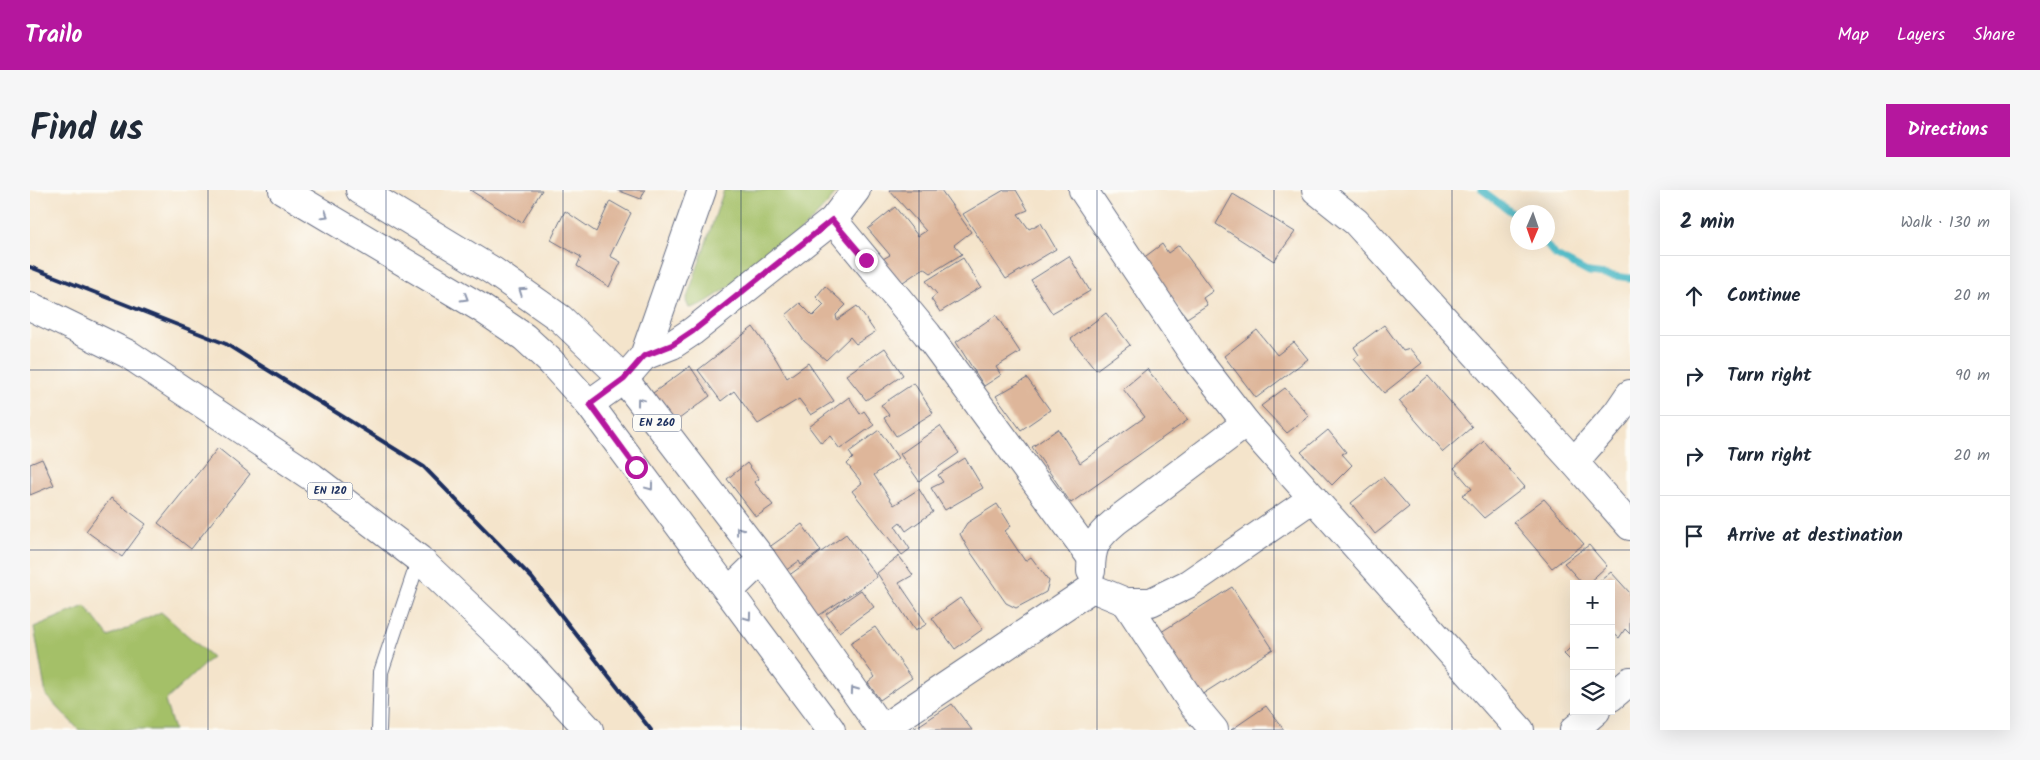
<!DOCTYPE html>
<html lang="en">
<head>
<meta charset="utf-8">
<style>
	:root { --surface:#fff; --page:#f6f6f7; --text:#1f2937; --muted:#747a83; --line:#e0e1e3; --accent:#b5179e }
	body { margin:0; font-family:Kalam,sans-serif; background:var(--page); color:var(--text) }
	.controls { position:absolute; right:15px; bottom:15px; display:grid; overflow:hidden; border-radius:0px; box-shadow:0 5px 20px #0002 }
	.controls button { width:45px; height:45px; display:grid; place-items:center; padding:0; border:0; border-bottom:1px solid var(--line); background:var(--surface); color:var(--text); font:25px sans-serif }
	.compass { position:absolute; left:1480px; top:15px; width:45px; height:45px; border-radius:50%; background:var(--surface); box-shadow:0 5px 20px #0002; rotate:182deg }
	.stop { position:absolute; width:15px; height:15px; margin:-11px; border:4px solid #b5179e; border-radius:50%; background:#fff }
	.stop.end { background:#b5179e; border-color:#fff; box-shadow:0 1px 5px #0008 }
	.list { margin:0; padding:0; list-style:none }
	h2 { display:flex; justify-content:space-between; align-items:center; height:65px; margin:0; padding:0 20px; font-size:21px }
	h2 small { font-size:16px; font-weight:400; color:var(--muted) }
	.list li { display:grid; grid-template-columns:32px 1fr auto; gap:15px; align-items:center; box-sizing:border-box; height:80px; padding:0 20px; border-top:1px solid var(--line) }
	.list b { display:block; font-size:19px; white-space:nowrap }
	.list em { font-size:16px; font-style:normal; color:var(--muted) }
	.icon { flex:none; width:28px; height:28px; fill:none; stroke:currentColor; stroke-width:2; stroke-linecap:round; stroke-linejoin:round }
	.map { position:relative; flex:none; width:1600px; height:540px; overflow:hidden; border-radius:0px }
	header { display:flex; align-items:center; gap:30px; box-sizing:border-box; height:70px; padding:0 25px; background:var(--accent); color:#fff }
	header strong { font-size:24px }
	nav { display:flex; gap:28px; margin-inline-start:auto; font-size:18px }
	.intro { display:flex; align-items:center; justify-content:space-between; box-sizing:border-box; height:120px; padding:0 30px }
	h1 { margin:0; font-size:35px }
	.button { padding:12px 22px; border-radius:0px; background:var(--accent); color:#fff; font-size:18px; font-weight:700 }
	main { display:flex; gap:30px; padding:0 30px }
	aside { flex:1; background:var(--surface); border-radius:0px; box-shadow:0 5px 20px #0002 }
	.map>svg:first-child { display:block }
	.green { fill:#a4c067; stroke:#607862 }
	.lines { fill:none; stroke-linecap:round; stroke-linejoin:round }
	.stream { stroke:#4bb8c5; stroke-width:7 }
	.building { fill:#deb69a }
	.lane-casing { stroke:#676e84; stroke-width:16 }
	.street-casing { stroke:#676e84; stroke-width:30 }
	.secondary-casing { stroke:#676e84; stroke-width:30 }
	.primary-casing { stroke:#676e84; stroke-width:30 }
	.lane { stroke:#fff; stroke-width:14 }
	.street { stroke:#fff; stroke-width:28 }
	.secondary { stroke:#fff; stroke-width:28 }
	.primary { stroke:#fff; stroke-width:28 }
	.rail { stroke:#1b2f5e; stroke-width:4 }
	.oneway { stroke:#8d97ae }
	.route { stroke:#b5179e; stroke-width:6 }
	.grid { fill:none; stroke:#1b2f5e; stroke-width:1; stroke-opacity:0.55 }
	.labels { text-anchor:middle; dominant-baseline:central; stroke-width:4; stroke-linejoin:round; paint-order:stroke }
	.shield { fill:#fdfcf7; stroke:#5f6c8c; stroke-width:1 }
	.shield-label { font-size:11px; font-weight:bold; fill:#1b2f5e }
</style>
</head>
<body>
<header>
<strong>Trailo</strong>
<nav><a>Map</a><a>Layers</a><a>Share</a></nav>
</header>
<div class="intro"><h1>Find us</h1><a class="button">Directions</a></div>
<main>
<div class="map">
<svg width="1600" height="540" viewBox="0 0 1600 540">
	<rect width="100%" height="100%" fill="#fdfcf7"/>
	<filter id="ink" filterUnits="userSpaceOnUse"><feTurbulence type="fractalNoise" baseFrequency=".02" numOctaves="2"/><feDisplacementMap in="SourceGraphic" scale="10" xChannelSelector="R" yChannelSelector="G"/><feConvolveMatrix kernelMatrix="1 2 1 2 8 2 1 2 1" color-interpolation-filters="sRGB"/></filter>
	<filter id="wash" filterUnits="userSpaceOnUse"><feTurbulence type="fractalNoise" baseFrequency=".0096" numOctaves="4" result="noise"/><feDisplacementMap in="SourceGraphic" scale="20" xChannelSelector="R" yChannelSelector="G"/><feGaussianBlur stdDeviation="1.12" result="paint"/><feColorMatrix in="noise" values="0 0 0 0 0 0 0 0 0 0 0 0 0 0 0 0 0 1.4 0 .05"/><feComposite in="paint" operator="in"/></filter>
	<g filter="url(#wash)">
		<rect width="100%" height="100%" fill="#f4e4cb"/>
		<g class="green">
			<path d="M694 0H809C776 40 737 75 693 101 682 108 672 116 659 118L656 111Z"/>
			<polygon points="55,416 79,447 131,422 182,467 135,511 144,540 49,540 16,505 4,437"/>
		</g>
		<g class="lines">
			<g class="stream">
				<polyline points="1452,0 1488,27"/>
				<polyline points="1514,52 1525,65 1559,83 1600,88"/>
			</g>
		</g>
		<g id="blocks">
			<g class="building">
				<polygon points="440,0 512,0 492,33"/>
				<polygon points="587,0 615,0 611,9"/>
				<polygon points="859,0 911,0 941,42 924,55 932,64 901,83 894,78 870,94 851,70 860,65 838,39 865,17 888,46 896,41"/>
				<polygon points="974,0 986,0 998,20 988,24 999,39 1011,33 1026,59 976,89 933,24"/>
				<polygon points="1203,4 1265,42 1244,71 1186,34"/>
				<polygon points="580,11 601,23 580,66 591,72 579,97 547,76 551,67 521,50 535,21 566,42"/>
				<polygon points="1132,54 1138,63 1149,55 1183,101 1173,108 1177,115 1157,128 1112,69"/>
				<polygon points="1039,66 1060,101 1022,123 1001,90"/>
				<polygon points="933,68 951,97 910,122 901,109 907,104 896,91"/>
				<polygon points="795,96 816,115 806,125 807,130 827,116 845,142 826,154 820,147 796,170 774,151 756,125 770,113 783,126 794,115 786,107"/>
				<polygon points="1076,123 1100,155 1066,180 1041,149"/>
				<polygon points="966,125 990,162 966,177 971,185 954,196 926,152"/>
				<polygon points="1354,135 1373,161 1380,159 1392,173 1354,203 1324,169 1329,165 1324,157"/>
				<polygon points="723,137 746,169 757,188 778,173 804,211 781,225 769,209 728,234 704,201 691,211 668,180"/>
				<polygon points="1227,140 1247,165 1264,152 1278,169 1226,208 1194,166"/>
				<polygon points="855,158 873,185 836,210 816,185"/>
				<polygon points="660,176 680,206 641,235 623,209 623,203"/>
				<polygon points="1117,179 1158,230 1041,313 1002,257 1028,239 1050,273 1115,227 1093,199"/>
				<polygon points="1398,186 1442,237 1413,262 1369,211"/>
				<polygon points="997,188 1020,220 991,240 966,206"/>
				<polygon points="884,193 903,223 866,246 854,228 859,225 851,215"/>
				<polygon points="1255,198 1279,226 1257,243 1231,216"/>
				<polygon points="819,207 830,224 834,221 844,235 810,259 800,246 791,253 779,237"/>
				<polygon points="910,236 929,263 889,291 870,264"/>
				<polygon points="849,240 868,268 844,285 864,315 889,299 903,322 876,341 870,332 865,336 880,359 872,365 822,301 832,293 817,274 823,268 819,262"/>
				<polygon points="1298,240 1316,262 1312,264 1322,275 1302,295 1271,262"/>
				<polygon points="1454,251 1495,297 1454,328 1432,305 1442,299 1424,278"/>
				<polygon points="188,258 220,284 161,359 128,333"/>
				<polygon points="935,268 953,298 915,320 901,298 913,292 908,285"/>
				<polygon points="12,269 24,295 0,305 0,274"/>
				<polygon points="717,273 729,289 724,292 743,315 726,327 697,289"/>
				<polygon points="1353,287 1379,317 1345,344 1321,313"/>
				<polygon points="81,308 116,334 92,367 56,341"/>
				<polygon points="1514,309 1554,354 1522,378 1483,332"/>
				<polygon points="967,314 981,336 975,341 995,371 1001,367 1019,391 1016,402 986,418 976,413 937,357 930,344 937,333"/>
				<polygon points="772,334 791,361 771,375 769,371 755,381 738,358"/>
				<polygon points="816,344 847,387 788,426 758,386"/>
				<polygon points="1559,355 1577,376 1557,394 1553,394 1534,373"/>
				<polygon points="869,366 883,385 869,393 897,434 885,441 847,383"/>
				<polygon points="1581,382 1600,403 1600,444 1595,439 1589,448 1581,441 1581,394 1566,394"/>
				<polygon points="1202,397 1243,459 1171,505 1128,444"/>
				<polygon points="831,400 844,417 809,442 796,424"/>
				<polygon points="930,408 953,439 925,459 902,428"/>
				<polygon points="845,437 882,488 850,510 838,493 845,487 820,453"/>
				<polygon points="1544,454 1544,474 1534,464"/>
				<polygon points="922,514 942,540 882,540"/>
				<polygon points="1236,516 1254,540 1201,540"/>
			</g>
		</g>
	</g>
	<g filter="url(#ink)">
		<use href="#blocks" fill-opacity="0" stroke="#676e84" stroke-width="1"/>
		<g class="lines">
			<g class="lane-casing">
				<polyline id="lane" points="349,540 351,482 389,369"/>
			</g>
			<g class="street-casing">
				<g id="street">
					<polyline points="1053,0 1165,167 1216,233 1490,540"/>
					<polyline points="1286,0 1326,32 1544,272 1600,336"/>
					<polyline points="803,30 897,144 1061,367"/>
					<polyline points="614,166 642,155 663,141 803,30 826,0"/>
					<polyline points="1544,272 1587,223 1600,204"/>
					<path d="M1061 381C1061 355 1067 347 1086 331L1216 233"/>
					<polyline points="1062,398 1096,412 1121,412 1158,394 1283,308"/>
					<polyline points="1096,412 1164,516 1184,540"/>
					<polyline points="1581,507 1600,491"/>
					<polyline points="852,539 1062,398"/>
					<polyline points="1544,540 1566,521"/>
				</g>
			</g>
			<g class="secondary-casing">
				<polyline id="secondary" points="559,214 594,189 614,166 672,0"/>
			</g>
			<g class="primary-casing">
				<g id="primary">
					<polyline points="253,0 451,118 494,147 520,171 559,214 801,540"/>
					<polyline points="330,0 463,81 531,129 594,189 732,369 852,540"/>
					<polyline points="0,116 98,164 282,287 389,369 493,468 559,540"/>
					<polyline points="699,401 732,369"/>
				</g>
			</g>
			<use href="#lane" class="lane"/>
			<use href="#street" class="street"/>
			<use href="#secondary" class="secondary"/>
			<use href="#primary" class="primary"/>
			<polyline class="rail" points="0,77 196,154 394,277 502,388 621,540"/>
		</g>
		<defs><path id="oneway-chevron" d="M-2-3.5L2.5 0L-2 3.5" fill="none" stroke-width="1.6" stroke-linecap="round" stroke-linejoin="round" transform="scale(1.25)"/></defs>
		<g class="oneway">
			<use href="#oneway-chevron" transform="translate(295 25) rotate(31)"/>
			<use href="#oneway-chevron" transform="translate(492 101) rotate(-145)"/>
			<use href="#oneway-chevron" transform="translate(435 108) rotate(31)"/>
			<use href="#oneway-chevron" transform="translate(610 211) rotate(-127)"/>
			<use href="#oneway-chevron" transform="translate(620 297) rotate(53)"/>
			<use href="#oneway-chevron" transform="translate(709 340) rotate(-128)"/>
			<use href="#oneway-chevron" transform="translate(718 427) rotate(54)"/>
			<use href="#oneway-chevron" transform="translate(824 500) rotate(-125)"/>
		</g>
	</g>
	<g class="lines" filter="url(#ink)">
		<polyline class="route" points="606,277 560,214 594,189 614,166 642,155 663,141 802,30 836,70"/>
	</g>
	<path class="grid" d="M178 0V540M356 0V540M533 0V540M711 0V540M889 0V540M1067 0V540M1244 0V540M1422 0V540M0 180H1600M0 360H1600"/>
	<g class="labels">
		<g class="shield">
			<rect x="603" y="224.5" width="48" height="17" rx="4"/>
			<rect x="277.5" y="292.5" width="45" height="17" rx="4"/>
		</g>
		<g class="shield-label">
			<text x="627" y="233">EN 260</text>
			<text x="300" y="301">EN 120</text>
		</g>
	</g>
</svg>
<div class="controls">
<button>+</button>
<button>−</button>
<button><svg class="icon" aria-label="layers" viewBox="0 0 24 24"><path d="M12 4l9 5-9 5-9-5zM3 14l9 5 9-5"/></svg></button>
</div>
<svg class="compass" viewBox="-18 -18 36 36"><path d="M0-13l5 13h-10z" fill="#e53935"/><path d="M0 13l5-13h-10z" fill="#747a83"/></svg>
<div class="stop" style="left:606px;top:277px"></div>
<div class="stop end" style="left:836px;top:70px"></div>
</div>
<aside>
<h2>2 min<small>Walk · 130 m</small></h2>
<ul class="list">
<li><svg class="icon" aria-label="ahead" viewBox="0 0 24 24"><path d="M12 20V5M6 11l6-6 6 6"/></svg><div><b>Continue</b></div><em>20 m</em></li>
<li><svg class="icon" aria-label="right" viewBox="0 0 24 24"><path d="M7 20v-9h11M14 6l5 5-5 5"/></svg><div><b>Turn right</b></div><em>90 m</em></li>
<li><svg class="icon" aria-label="right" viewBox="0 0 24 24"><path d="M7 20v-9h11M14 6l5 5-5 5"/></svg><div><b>Turn right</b></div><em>20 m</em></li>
<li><svg class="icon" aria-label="arrive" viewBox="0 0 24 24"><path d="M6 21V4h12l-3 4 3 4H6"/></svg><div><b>Arrive at destination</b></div></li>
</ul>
</aside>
</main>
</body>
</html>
